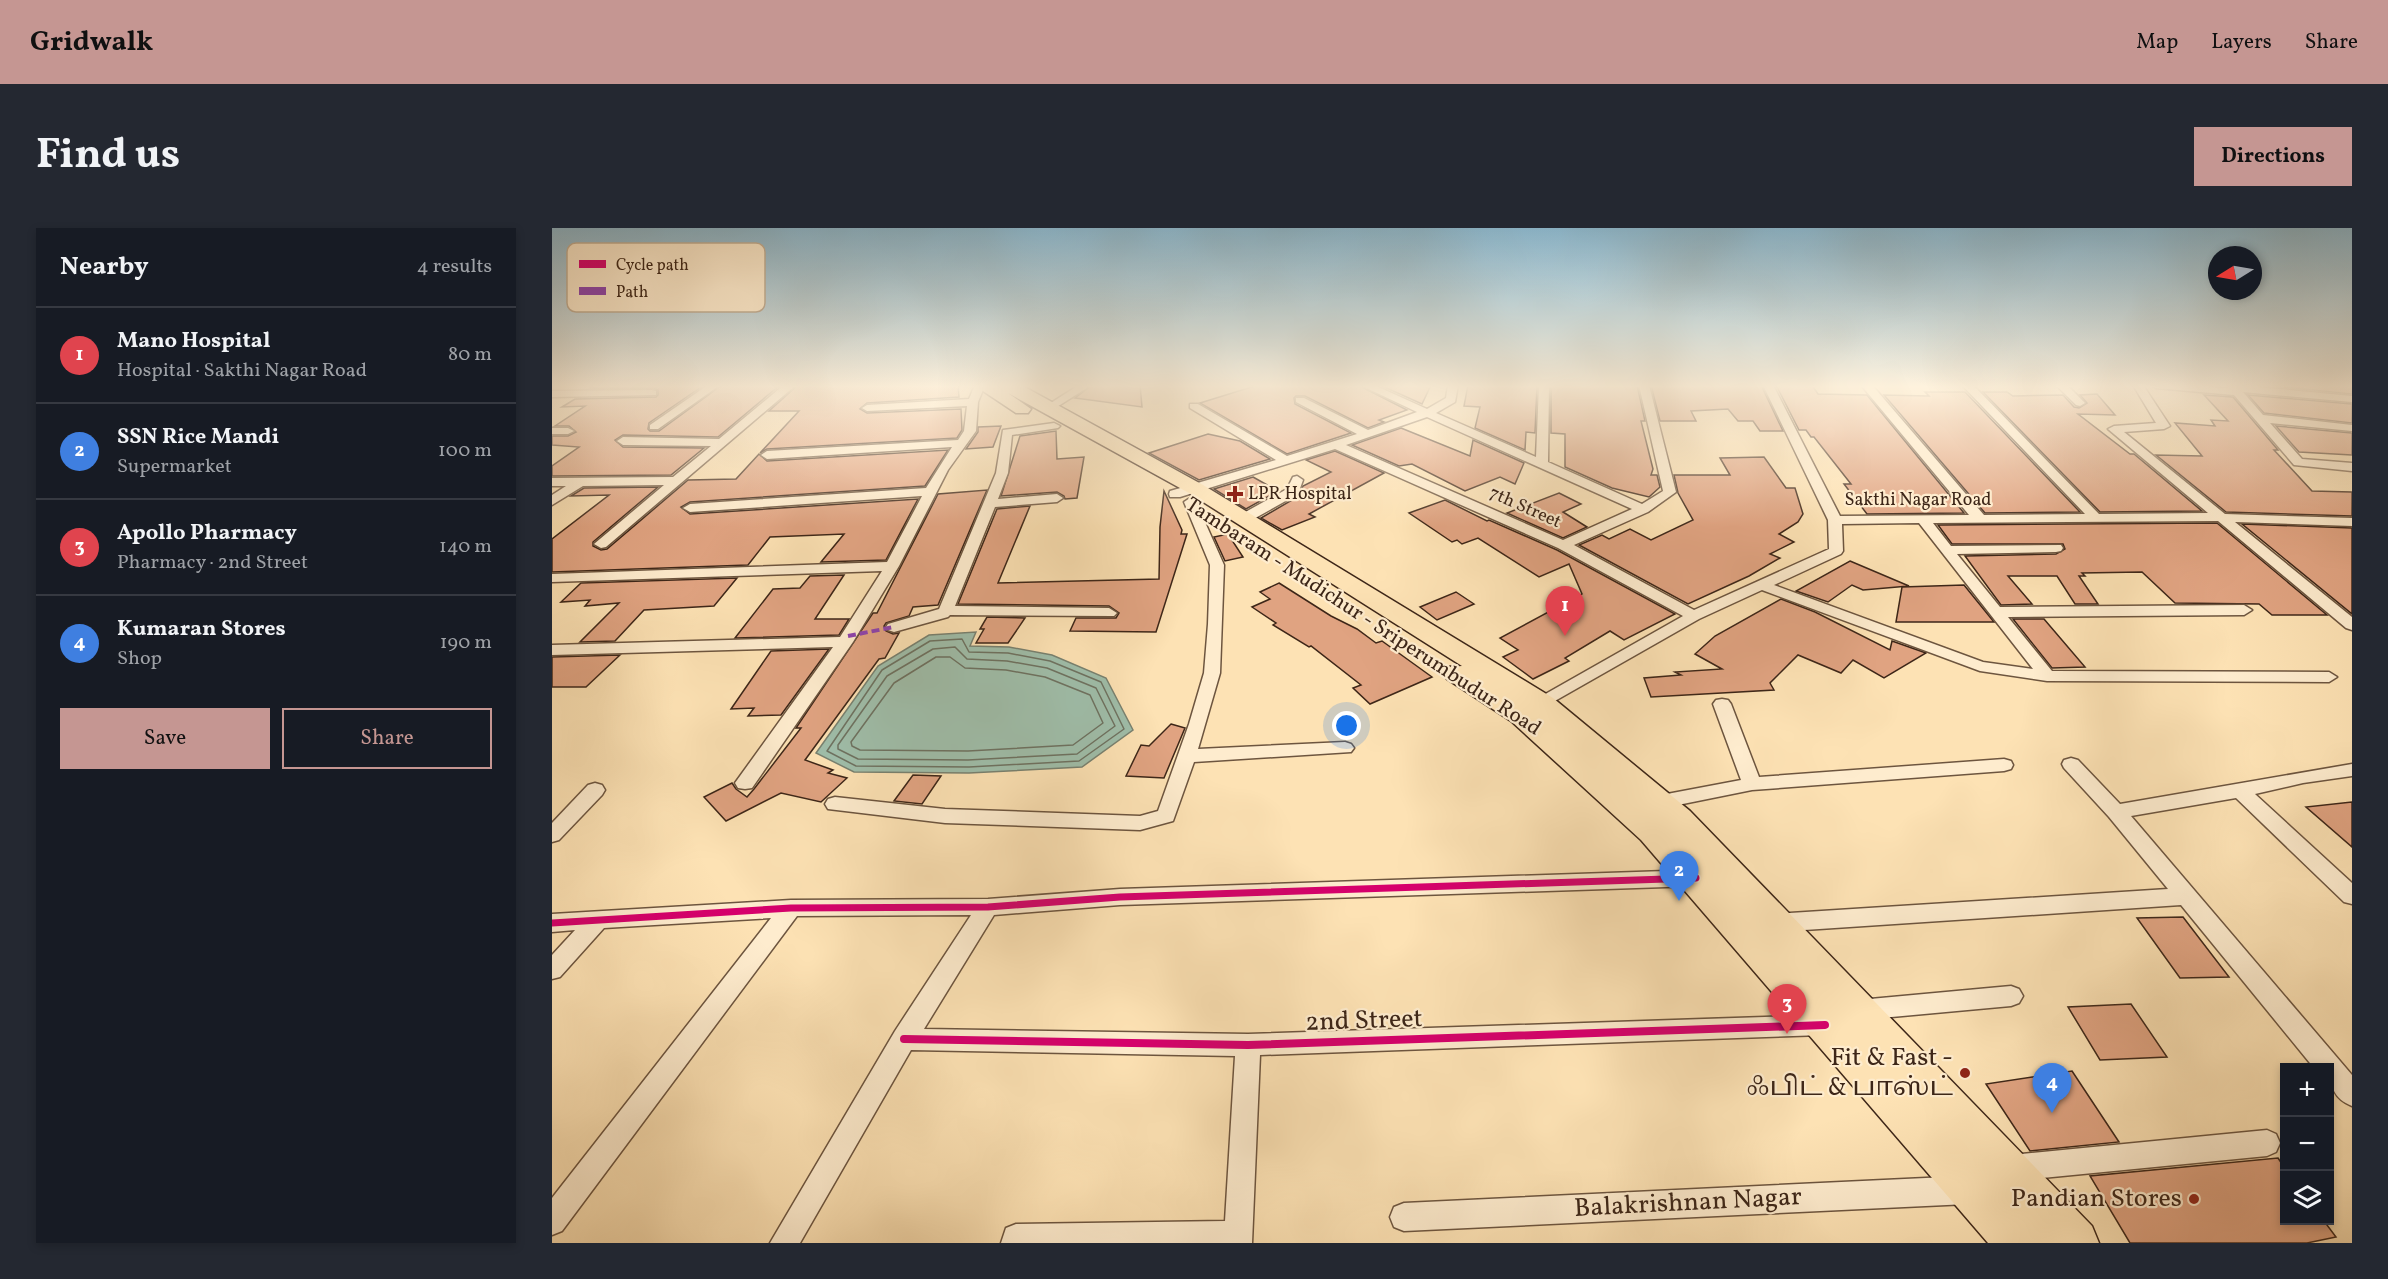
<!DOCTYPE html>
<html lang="en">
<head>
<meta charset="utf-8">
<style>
	:root { --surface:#171b24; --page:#242831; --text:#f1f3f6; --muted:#9ea1a6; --line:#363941; --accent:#c59692 }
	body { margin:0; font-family:Vollkorn,"Noto Serif Tamil",serif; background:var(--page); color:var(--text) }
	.controls { position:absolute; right:18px; bottom:18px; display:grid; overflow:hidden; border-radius:0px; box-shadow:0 3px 9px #0003 }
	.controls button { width:54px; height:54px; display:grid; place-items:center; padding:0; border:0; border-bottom:2px solid var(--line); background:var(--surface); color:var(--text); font:30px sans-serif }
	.compass { position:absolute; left:1656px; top:18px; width:54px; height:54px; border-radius:50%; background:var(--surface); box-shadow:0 3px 9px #0003; rotate:259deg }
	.you { position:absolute; left:795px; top:498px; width:21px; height:21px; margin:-15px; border:4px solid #fff; border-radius:50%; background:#1a73e8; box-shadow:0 0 0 9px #1a73e833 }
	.badge { display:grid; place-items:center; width:39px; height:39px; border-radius:50%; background:var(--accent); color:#fff; font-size:20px; font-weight:700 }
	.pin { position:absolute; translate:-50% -50px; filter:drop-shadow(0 2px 3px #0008) }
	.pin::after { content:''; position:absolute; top:32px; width:21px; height:18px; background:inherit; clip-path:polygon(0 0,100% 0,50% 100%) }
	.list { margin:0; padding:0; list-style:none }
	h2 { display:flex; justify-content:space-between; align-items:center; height:78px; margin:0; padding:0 24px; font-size:26px }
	h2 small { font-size:20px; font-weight:400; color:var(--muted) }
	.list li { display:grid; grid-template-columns:39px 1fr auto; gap:18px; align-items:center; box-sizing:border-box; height:96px; padding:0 24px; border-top:2px solid var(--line) }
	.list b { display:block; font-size:22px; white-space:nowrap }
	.list p { margin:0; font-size:20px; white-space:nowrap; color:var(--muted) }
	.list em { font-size:20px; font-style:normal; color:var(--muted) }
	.actions { display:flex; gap:12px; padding:18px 24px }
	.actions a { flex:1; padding:14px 0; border:2px solid var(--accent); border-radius:0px; text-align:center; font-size:21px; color:var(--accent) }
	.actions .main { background:var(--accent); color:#111 }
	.icon { flex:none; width:33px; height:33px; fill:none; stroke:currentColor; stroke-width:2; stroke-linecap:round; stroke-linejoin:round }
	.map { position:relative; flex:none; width:1800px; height:1015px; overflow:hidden; border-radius:0px }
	header { display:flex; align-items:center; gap:36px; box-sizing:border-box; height:84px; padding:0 30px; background:var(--accent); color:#111 }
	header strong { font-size:28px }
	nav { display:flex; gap:33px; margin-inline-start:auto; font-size:21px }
	.intro { display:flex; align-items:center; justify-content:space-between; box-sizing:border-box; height:144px; padding:0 36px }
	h1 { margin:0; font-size:42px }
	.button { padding:15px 27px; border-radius:0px; background:var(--accent); color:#111; font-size:21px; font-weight:700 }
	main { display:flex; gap:36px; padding:0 36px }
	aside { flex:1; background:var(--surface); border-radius:0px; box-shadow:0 3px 9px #0003 }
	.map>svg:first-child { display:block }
	.water { fill:#9fbeaa; stroke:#788170; stroke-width:1.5 }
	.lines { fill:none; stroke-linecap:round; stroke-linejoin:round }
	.shore { stroke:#6e7261; stroke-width:1.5 }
	.building { fill:#e0a381; stroke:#3d2618; stroke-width:1.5 }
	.minor-casing { stroke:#6d553f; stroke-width:3 }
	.primary-casing { stroke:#3d2618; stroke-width:3 }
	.minor { fill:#feecce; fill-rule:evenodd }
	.primary { fill:#fde2b4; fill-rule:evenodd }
	.quiet { stroke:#8e44ad; stroke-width:4; stroke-dasharray:8 4; stroke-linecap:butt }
	.cycleway-far1-casing { stroke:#feecce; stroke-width:10 }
	.cycleway-casing { stroke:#feecce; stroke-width:12 }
	.cycleway-far1 { stroke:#d6006c; stroke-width:7 }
	.cycleway { stroke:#d6006c; stroke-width:8 }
	.poi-dot { fill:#8f2418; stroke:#feecce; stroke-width:2 }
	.labels { text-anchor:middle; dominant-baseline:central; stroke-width:4.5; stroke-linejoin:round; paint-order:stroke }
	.far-poi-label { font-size:18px; fill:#3d2618; stroke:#feecce; text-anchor:start }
	.far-street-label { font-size:18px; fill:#3d2618; stroke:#feecce }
	.street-label { font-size:21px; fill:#3d2618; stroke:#feecce }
	.near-street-label { font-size:26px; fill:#3d2618; stroke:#feecce }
	.near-poi-label { font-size:26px; fill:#3d2618; stroke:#feecce; text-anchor:end }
	.key { fill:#feecce; stroke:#c4b197; stroke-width:1.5 }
	.key-label { font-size:16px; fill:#3d2618 }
</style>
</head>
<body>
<header>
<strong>Gridwalk</strong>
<nav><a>Map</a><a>Layers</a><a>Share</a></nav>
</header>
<div class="intro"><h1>Find us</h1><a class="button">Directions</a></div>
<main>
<aside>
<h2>Nearby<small>4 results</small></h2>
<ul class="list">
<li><span class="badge" style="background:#e0444e">1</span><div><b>Mano Hospital</b><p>Hospital · Sakthi Nagar Road</p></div><em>80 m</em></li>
<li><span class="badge" style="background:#3f7fe0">2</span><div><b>SSN Rice Mandi</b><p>Supermarket</p></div><em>100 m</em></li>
<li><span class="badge" style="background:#e0444e">3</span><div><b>Apollo Pharmacy</b><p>Pharmacy · 2nd Street</p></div><em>140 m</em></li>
<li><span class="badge" style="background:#3f7fe0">4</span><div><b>Kumaran Stores</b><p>Shop</p></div><em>190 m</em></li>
</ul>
<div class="actions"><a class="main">Save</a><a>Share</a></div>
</aside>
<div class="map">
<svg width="1800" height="1015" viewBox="0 0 1800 1015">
	<rect width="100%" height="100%" fill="#fde2b4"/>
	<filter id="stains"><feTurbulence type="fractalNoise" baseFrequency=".00333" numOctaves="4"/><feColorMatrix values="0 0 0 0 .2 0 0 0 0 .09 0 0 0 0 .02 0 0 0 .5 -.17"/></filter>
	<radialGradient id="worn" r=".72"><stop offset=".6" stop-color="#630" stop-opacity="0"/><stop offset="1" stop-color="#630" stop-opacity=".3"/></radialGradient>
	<polygon class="water" points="424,404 418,418 457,419 500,427 554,450 581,502 530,539 417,545 302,544 264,525 326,438 377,407"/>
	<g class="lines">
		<g class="shore">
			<polygon points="410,411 417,424 456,425 498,433 549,454 572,501 527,533 417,539 304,538 275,523 330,442 378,413"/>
			<polygon points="403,419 415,431 455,433 495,440 544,460 563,498 525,526 416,532 306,531 286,521 286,517 335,448 381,421"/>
			<polygon points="384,429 398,429 413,440 454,442 493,449 538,467 551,495 521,517 416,523 308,522 300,518 299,514 342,455"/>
		</g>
	</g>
	<g class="building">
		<polygon points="44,157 152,157 97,195 96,201 98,203 107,203 170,157 228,157 166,209 71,207 63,212 71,219 152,220 119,247 0,248 0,238 27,219 0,217 0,208 16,208 24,204 17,198 3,198 33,178 10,179 23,171 104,169 106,167 106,162 101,160 39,160"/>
		<polygon points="246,157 406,157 407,169 315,175 308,181 315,185 409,181 410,202 405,210 215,221 208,225 247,183 217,183"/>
		<polygon points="540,157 588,157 590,179 523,170"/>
		<polygon points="706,157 806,157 855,182 827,192 832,194 816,200 753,168 744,168 742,170 743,176 799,205 735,226 648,175"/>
		<polygon points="828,157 879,157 870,176"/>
		<polygon points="916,157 985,157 983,205 974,204 973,222 923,200 928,179 912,178"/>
		<polygon points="999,157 1085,157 1093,193 1089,193 1101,241 1099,247 1105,247 1108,259 1097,269 1060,260 1013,239 1013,206 999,205"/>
		<polygon points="1099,157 1209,157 1231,203 1208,203 1201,193 1186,193 1176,181 1139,183 1144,193 1108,193"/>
		<polygon points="1224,157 1260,157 1266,166 1315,167 1412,285 1315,286 1292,256 1299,256 1262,209 1259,209 1254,202 1247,202"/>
		<polygon points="1713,157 1800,157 1800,166"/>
		<polygon points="1373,164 1413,164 1528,284 1433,285 1332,167 1377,168"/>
		<polygon points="1431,164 1455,164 1461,168 1511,167 1522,179 1527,180 1535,175 1528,167 1545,166 1563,187 1526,186 1578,226 1582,226 1650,283 1548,284"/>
		<polygon points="1652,167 1681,169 1726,222 1722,222 1760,263 1800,264 1800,288 1674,284 1604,227 1650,228 1623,195 1663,198 1659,192 1676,193"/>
		<polygon points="1696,167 1800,176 1800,195 1712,185"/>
		<polygon points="449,198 441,219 414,221 426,204 426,199"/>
		<polygon points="1724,198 1800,205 1800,227 1747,224"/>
		<polygon points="849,200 918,228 921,212 972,235 963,256 948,249 913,263 860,236 847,238 800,217"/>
		<polygon points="504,203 505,231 532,229 525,270 513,271 512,268 505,264 449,268 468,208"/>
		<polygon points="656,206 688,213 718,231 647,252 597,225"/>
		<polygon points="396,222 373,258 138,274 129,279 138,286 366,271 334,332 269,334 292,306 218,309 196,337 0,344 0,311 57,267 19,268 32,260 106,259 41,314 41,318 49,322 55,321 136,252 184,251 207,226 215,233"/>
		<polygon points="783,223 832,245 757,286 763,289 730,302 709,290 747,268 751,258 779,244 754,232"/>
		<polygon points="1212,229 1234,260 1243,260 1251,286 1246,294 1227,306 1242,314 1218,326 1228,330 1197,348 1136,376 1027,317 1050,307 1057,311 1078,301 1099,312 1141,292 1126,265 1122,247 1178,247 1168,230"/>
		<polygon points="701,249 726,263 694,281 662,261"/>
		<polygon points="435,262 386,377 361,379 357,388 334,395 332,398 334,403 341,406 347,405 333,430 327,431 253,532 281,542 276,545 295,550 269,574 229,565 174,593 152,569 180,555 184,561 195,569 202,561 249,500 244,500 321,385 325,385 386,266"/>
		<polygon points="612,263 630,302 629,306 635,306 604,404 518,403 524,390 564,390 567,385 557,378 406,376 445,281 478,278 446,355 607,351 608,299"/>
		<polygon points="1007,265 1029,276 1011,284 1035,299 1011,310 955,285"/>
		<polygon points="893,272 935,293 937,292 1005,322 1123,386 1072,412 1058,403 1013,430 1017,433 981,451 951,429 966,422 948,410 1030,366 1017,336 987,349 926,310 910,316 905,312 900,314 857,285"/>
		<polygon points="1665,295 1775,387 1720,387 1707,376 1623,375 1590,344 1530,345 1533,348 1527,348 1546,376 1523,376 1505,348 1456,348 1480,376 1449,377 1413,328 1504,326 1513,321 1511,316 1400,316 1386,297"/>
		<polygon points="1690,296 1800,300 1800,386"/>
		<polygon points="676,306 691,329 673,333 662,309"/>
		<polygon points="1298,333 1357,358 1311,362 1300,357 1276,374 1244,363"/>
		<polygon points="292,347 263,391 297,391 287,407 183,410 221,361 248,360 258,348"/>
		<polygon points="185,350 162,378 92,382 63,413 28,414 67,375 33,378 38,372 9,374 29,355"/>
		<polygon points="727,355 779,388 805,401 824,415 830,413 880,449 818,476 801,460 809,457 759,418 757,419 721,397 724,395 700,379 718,371 708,364"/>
		<polygon points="1412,357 1442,394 1344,394 1350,359"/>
		<polygon points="904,364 922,376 885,392 868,379"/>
		<polygon points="1229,371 1263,384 1338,422 1340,413 1374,425 1332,450 1301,432 1289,445 1246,427 1218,455 1222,462 1099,469 1092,450 1129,447 1123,444 1170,441 1143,426 1163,408"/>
		<polygon points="435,389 473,390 456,415 424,415 432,401 428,401"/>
		<polygon points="1461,391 1492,391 1533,439 1500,440"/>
		<polygon points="277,421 229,487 196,488 202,480 179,481 219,423"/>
		<polygon points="68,427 34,459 0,459 0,429"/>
		<polygon points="619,496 633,500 612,550 574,548 589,517 597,518"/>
		<polygon points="361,547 389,548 370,576 342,573"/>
		<polygon points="1800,574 1800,619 1754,579"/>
		<polygon points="1631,689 1677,749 1628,750 1585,690"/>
		<polygon points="1579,776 1615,829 1548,832 1516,779"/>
		<polygon points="1520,843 1567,914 1478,923 1434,856"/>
		<polygon points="1726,930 1732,939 1732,993 1772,993 1784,1009 1755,1015 1578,1015 1538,948"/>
	</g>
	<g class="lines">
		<g class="minor-casing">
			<g id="minor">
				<polygon points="156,157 168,157 106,201 98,201 98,197"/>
				<polygon points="232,157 244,157 54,319 49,320 42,316 112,257 31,258 0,277 0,267 14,258 0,258 0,250 121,249 159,218 71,217 65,213 71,209 167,211"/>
				<polygon points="423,157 433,157 426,174 424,203 396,242 347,338 301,414 200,560 193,561 186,560 183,555 281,419 0,427 0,417 288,409 330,343 0,354 0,346 335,334 370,268 138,284 131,280 138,276 374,260 400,219 215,231 209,227 215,223 406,212 412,203 415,178 315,183 310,180 315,177 417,171"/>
				<polygon points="527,157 538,158 500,182 492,182 491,180"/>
				<path d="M808 157H822L875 181 894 170 896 157H906L903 174 884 185 984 229 987 157H997L996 234 1090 276 1111 263 1087 157H1097L1124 264 1096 284 1022 317 1142 382 1277 321 1276 292 1211 157H1221L1288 288 1417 287 1309 157H1320L1432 287 1533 286 1410 157H1421L1547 286 1656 285 1556 201 1562 198 1604 195 1581 157H1591L1618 198 1612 201 1572 204 1673 286 1800 290V298L1683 294 1800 389V402L1794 400 1666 293 1381 295 1399 318 1509 317 1511 320 1509 323 1504 324 1405 326 1448 379 1692 377 1700 382 1692 387 1456 389 1500 443 1777 444 1785 449 1777 454 1495 453 1428 443 1210 362 1147 391 980 486 974 485 971 481 974 477 1131 388 1006 320 783 221 628 269H618L617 266 618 263 724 232 638 180V176H646L735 228 805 206 744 174V170H752L816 202 865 184ZM875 189 1080 281 1011 312 794 217ZM1367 295 1481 441 1431 434 1222 357 1289 326 1291 323 1290 296Z"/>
				<polygon points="1504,157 1515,157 1533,175 1528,178 1524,177"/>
				<polygon points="1599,157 1676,160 1674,157 1686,157 1800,168 1800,174 1691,164 1711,187 1800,197 1800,203 1718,195 1750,231 1800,235 1800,243 1742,237 1682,167 1604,160"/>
				<polygon points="100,162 104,163 104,167 0,169 0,163"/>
				<polygon points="502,195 508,198 506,200 460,207 456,245 446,271 505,266 511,270 505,274 443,279 403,378 557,380 565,385 562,388 398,387 396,389 342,404 336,402 334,399 336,396 387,381 444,245 451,202"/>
				<polygon points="0,200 16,200 22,203 16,206 0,206"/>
				<polygon points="745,248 751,252 746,266 698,293 688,293 686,290 688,287 735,261 741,249"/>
				<polygon points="638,270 644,274 672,337 668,445 646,521 793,514 799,516 802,520 799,524 642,534 621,593 588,602 393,595 276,581 273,576 276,571 283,569 393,581 588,588 606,583 637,496 652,445 656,396 658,337 632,274"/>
				<polygon points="1170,471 1176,472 1179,476 1207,549 1452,531 1459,533 1461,537 1459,541 1452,543 1200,562 1106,581 1099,579 1096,574 1099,569 1189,552 1161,476 1164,472"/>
				<path d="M1519 530 1526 532 1568 576 1800 536V548L1751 555 1703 566 1800 655V676L1792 674 1684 570 1579 588 1800 847V878C1782 871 1778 858 1778 840H1762L1629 677 1224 704 1216 701 1213 695 1216 689 1224 686 1616 661 1557 589 1512 540 1510 536 1512 532Z"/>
				<polygon points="43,555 50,557 53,562 50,567 7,612 0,614 0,595 36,557"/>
				<polygon points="1144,642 1151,644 1155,650 1151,656 1144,658 568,677 442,687 372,801 696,806 1271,787 1280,790 1283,797 1280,804 1271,807 708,827 700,1015 449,1015 454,1000 464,996 673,993 683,828 359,822 248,1015 218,1015 343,803 419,687 245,688 10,1003 0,1007 0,970 219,690 52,700 8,749 0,751 0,727 23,702 0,704 0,686 239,672 436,671 568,661"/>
				<polygon points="1459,758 1467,761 1471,768 1467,775 1459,778 1307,792 1299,789 1295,782 1299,775 1307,772"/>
				<polygon points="1715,902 1724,906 1728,915 1724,924 1715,928 1459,953 1449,949 1445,940 1449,931 1459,927"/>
				<polygon points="1416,948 1426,952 1430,962 1426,972 1416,976 852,1003 842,999 838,989 842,979 852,975"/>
			</g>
		</g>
		<g class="primary-casing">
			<polygon id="primary" points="422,157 444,157 448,160 446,157 469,157 651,257 1001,470 1138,583 1540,998 1547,1015 1436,1015 1089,612 959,493 895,451 891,445 895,439 910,438 637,265 456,165 479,181 476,185 464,185"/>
		</g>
		<use href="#minor" class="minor"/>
		<use href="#primary" class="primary"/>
		<polyline class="quiet" points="296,408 342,399"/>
		<g class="cycleway-far1-casing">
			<polyline id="cycleway-far1" points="0,695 239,680 436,679 568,669 1144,650"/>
		</g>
		<g class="cycleway-casing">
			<polyline id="cycleway" points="352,811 696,817 1273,797"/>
		</g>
		<use href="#cycleway-far1" class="cycleway-far1"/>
		<use href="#cycleway" class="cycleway"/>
	</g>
	<linearGradient id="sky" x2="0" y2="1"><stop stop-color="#8bb8cf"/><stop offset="0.53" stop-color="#fef2dd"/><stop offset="1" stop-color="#fef2dd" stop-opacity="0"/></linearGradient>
	<rect width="1800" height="299" fill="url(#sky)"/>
	<g class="poi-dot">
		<path d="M680 257h6v6h6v6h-6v6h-6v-6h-6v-6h6z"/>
		<circle cx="1413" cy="845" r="6"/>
		<circle cx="1642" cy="971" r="6"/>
	</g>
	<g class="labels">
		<g class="far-poi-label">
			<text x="696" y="266">LPR Hospital</text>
		</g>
		<g class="far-street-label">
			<text x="1366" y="272">Sakthi Nagar Road</text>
			<text transform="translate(973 280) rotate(24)">7th Street</text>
		</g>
		<g class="street-label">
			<text transform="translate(811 389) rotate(33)">Tambaram - Mudichur - Sriperumbudur Road</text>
		</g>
		<g class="near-street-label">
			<text transform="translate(812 793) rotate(-2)">2nd Street</text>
			<text transform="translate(1136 975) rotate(-3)">Balakrishnan Nagar</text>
		</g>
		<g class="near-poi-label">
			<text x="1401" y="830">Fit &amp; Fast -<tspan x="1401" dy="30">ஃபிட் &amp; பாஸ்ட்</tspan></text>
			<text x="1630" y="971">Pandian Stores</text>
		</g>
	</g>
	<rect x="15" y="15" width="198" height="69" rx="9" class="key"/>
	<rect x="27" y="32" width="27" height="8" fill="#d6006c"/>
	<rect x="27" y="59" width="27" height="8" fill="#8e44ad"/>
	<g class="key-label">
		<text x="64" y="42">Cycle path</text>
		<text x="64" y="69">Path</text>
	</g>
	<rect width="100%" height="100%" filter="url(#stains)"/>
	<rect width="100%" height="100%" fill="url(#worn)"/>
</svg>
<div class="controls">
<button>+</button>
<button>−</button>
<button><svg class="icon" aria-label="layers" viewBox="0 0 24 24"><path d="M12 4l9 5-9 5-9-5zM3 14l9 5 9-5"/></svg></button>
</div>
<svg class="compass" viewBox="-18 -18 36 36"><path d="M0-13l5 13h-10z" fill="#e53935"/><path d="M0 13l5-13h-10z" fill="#9ea1a6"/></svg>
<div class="you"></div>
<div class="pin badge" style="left:1013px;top:408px;background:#e0444e">1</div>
<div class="pin badge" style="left:1127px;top:673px;background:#3f7fe0">2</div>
<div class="pin badge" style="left:1235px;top:806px;background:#e0444e">3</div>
<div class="pin badge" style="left:1500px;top:885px;background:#3f7fe0">4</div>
</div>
</main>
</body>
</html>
